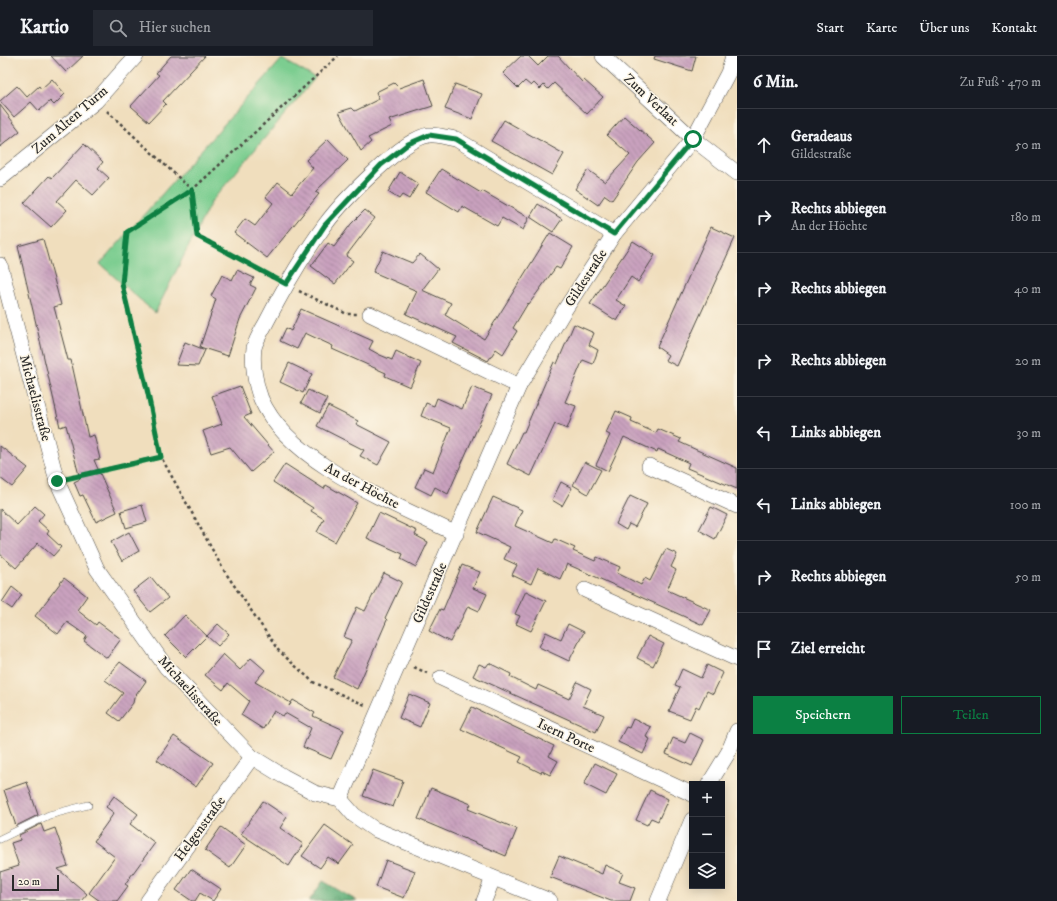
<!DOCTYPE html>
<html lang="de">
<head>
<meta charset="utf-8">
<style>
	:root { --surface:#171b24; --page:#242831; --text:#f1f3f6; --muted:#9ea1a6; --line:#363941; --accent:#0b8043 }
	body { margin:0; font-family:"IM FELL DW Pica",serif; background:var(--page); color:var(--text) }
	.controls { position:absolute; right:12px; bottom:12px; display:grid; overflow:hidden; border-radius:0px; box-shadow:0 2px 10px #0003 }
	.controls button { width:36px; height:36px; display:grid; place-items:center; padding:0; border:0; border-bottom:1px solid var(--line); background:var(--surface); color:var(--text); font:20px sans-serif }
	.scale { position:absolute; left:12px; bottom:10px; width:47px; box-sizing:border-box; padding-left:4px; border:2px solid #2b2b2b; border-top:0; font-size:11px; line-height:14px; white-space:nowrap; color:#2b2b2b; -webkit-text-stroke:3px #fcf5e5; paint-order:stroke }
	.stop { position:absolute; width:12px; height:12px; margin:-9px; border:3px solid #0b8043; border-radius:50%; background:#fff }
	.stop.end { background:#0b8043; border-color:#fff; box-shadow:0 1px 4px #0008 }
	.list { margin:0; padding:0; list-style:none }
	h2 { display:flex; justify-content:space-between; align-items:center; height:52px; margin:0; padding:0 16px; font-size:17px }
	h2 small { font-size:13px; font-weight:400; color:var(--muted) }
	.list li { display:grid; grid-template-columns:26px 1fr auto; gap:12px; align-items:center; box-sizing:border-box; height:72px; padding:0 16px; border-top:1px solid var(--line) }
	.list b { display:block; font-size:15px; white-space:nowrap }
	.list p { margin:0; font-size:13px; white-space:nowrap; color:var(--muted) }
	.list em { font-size:13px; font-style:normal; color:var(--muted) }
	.actions { display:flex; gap:8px; padding:12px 16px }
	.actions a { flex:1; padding:9px 0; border:1px solid var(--accent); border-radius:0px; text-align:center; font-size:14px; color:var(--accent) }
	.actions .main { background:var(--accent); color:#fff }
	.icon { flex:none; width:22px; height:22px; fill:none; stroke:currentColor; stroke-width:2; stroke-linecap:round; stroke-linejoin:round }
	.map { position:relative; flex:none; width:737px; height:845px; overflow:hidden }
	header { display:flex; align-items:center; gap:24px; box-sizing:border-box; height:56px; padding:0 20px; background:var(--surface); border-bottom:1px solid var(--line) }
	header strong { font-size:19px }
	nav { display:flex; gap:22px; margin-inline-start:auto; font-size:14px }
	.search { width:280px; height:36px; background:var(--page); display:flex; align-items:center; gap:10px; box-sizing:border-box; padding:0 14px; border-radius:0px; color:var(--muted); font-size:15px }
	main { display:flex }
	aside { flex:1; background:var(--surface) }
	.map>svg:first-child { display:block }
	.forest { fill:url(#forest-crowns); stroke:#486e52 }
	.park { fill:#7bcd90; stroke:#537c5e }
	.building { fill:url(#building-back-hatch) }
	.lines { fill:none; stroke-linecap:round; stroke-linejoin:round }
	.service-casing { stroke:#494641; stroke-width:8 }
	.minor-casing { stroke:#494641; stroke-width:16 }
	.path { stroke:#494641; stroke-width:2.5; stroke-dasharray:3 3; stroke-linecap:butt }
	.service { stroke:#fff; stroke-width:7 }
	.minor { stroke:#fff; stroke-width:15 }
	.route { stroke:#0b8043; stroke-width:5 }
	.labels { text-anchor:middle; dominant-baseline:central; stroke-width:3; stroke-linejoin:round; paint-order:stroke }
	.street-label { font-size:14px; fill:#2b2b2b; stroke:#fcf5e5 }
</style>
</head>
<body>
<header>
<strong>Kartio</strong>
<div class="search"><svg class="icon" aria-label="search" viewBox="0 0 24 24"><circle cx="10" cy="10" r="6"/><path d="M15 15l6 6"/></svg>Hier suchen</div>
<nav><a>Start</a><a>Karte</a><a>Über uns</a><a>Kontakt</a></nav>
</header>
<main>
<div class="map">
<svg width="737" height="845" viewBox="0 0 737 845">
	<defs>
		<pattern id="forest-crowns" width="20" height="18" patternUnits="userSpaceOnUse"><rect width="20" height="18" fill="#64b07a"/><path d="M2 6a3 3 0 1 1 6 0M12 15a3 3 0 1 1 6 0" fill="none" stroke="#538f64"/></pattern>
		<pattern id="building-back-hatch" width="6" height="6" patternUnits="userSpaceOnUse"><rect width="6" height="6" fill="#c9a1be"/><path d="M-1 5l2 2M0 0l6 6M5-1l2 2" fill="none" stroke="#a3839b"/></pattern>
	</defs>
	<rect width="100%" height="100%" fill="#fcf5e5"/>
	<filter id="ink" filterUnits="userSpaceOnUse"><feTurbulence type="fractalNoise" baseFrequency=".025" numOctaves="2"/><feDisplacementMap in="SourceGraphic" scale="8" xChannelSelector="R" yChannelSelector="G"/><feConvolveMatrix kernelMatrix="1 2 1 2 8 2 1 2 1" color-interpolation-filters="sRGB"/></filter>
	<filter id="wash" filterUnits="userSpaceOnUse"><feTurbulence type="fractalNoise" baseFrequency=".012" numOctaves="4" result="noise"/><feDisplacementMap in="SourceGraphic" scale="16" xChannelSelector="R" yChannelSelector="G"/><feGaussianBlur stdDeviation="0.9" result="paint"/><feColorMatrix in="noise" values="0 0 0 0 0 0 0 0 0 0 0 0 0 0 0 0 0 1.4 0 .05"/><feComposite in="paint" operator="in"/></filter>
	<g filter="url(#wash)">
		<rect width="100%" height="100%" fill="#f0debd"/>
		<polygon class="forest" points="323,825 357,845 309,845"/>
		<polygon class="park" points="282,3 315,22 211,146 155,257 100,208"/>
		<g id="blocks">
			<g class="building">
				<polygon points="51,0 83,0 66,16"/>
				<polygon points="171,0 205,0 163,45 166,48 149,66 131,50 159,19 156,17"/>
				<polygon points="521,0 528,0 538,10 548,0 558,0 582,26 584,24 603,41 587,58 554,27 548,33 544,29 540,33 534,27 531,30 525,25 518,32 503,17"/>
				<polygon points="655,0 696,0 692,15 654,3"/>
				<polygon points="52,23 65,38 54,49 50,45 39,55 31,46 14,61 0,45 17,30 27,41 39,30 41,33"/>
				<polygon points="424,23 433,50 389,64 392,70 368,82 371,86 361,95 339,56 352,52 355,55 379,43 376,36 394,27 399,32"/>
				<polygon points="455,28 482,38 472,63 445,53"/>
				<polygon points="0,49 20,75 0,91"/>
				<polygon points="624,60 655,87 638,106 612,144 605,139 598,149 575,133 588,114 605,126 630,99 607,79"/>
				<polygon points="504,64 564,98 552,119 491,85"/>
				<polygon points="328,83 348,104 315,136 319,138 267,202 234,177 245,163 255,170 273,147 266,141 278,126 292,137 313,112 306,104"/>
				<polygon points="84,88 103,106 98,112 109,122 93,139 76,124 57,145 67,154 51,171 24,147 49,120 52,122"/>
				<polygon points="441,113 481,137 482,135 529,162 523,174 502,162 497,170 462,150 459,156 426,136"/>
				<polygon points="400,116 418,128 409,143 402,139 399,143 388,136"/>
				<polygon points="538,148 562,163 553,176 530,161"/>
				<polygon points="365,154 375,162 346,200 353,205 335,228 311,210 328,187 334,191 351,168"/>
				<polygon points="711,171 735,182 677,310 665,304 668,299 657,291"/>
				<polygon points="550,177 573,191 560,213 556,211 529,248 528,247 513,272 517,275 503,298 496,293 488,305 453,287 457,281 406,258 417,235 373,216 383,195 412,207 420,198 438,213 422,234 451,247 445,259 484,283"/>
				<polygon points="43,183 61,249 54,251 68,304 71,304 88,381 94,379 100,403 94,404 117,456 96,466 83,439 80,440 74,426 80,423 66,369 60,371 18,190"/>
				<polygon points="633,185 655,199 638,226 631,221 616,244 626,250 617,265 590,248"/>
				<polygon points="237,214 254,222 250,229 256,232 240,263 228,300 200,291 216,243 211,240 222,219 232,224"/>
				<polygon points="301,253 373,285 369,293 380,299 392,304 396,295 421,307 410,331 385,320 386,317 332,293 333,290 305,277 297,293 280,285 286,272 291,275"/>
				<polygon points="574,268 594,277 589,289 598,294 593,308 583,304 565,346 576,350 567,373 555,368 531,420 507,408 522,376 524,376 554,306 557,308"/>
				<polygon points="185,286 205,294 198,310 176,309"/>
				<polygon points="289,307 312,318 303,337 280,326"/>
				<polygon points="240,330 251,358 244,361 274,396 251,416 230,391 211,397 203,375 222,368 212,340"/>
				<polygon points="472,331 492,339 448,438 435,431 431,439 415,431 424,412 433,416 451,372 421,360 426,347 434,350 437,342 462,353"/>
				<polygon points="308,334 327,343 320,357 301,347"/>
				<polygon points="328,350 358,365 356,368 391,386 378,409 360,400 364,394 317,370"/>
				<polygon points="616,355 632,362 631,366 656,377 658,373 681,383 679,386 737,412 737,433 687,412 689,407 658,393 657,396 624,381 608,415 596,409 610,379 606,377"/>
				<polygon points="0,390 28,412 12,431 0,422"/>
				<polygon points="585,406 601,414 588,438 573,429"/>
				<polygon points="285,408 324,433 326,429 357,447 335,486 317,476 324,463 311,455 313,452 273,426"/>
				<polygon points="561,426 572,432 562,450 552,444"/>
				<polygon points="630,440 647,448 635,471 629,468 626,474 616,468"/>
				<polygon points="493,441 522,454 515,470 553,487 555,483 575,492 573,495 595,505 597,501 620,511 617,517 641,529 645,522 650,525 666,493 677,498 671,511 676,514 667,534 711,554 703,569 567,508 560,523 538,512 531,528 512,519 517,509 504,503 510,491 477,476"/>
				<polygon points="142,449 147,466 126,472 121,455"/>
				<polygon points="35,450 44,458 38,465 49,475 47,478 61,491 53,500 38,487 16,512 0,498 0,453 17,469"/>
				<polygon points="711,451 727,459 715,483 699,474"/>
				<polygon points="379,457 417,475 415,479 428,486 416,511 401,503 403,498 367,482"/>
				<polygon points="129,476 139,495 122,505 111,486"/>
				<polygon points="462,509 480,516 473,532 487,538 479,555 468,550 450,586 429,575 440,553 443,554"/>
				<polygon points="384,517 402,526 385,562 387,564 357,633 333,621 352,584 344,581 357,551 365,555"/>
				<polygon points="151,521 168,542 150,556 133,535"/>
				<polygon points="64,522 87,540 77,554 96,569 98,566 121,583 107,602 84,585 87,580 67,566 58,578 35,560"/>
				<polygon points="12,531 22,539 12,553 2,546"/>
				<polygon points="526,535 546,545 531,575 516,568 520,560 515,558"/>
				<polygon points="185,559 207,580 186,601 165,580"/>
				<polygon points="218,568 229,578 218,590 207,580"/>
				<polygon points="568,568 584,576 569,605 539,591 546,576 561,583"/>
				<polygon points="648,580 664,588 653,610 637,602"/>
				<polygon points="223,598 240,614 251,602 265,614 255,626 291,647 289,650 293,644 315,657 313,660 344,674 331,703 303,691 311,672 285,657 283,660 274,655 263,673 241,659 249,645 228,627 223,634 205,619"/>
				<polygon points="120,606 146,625 134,642 133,647 119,665 108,657 123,637 105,624"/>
				<polygon points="489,607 511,618 510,621 536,634 538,629 569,643 577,626 591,633 583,650 604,659 596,676 473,620 479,608 486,611"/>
				<polygon points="707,609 723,617 713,638 707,635 699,652 696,650 690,663 669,655 680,631 675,629 682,613 701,622"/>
				<polygon points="409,638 430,647 420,671 399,662"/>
				<polygon points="472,651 554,690 549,700 558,705 550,719 542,715 541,717 519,706 522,701 461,673"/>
				<polygon points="633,663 651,671 646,681 650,683 643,698 618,686 626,671 629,672"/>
				<polygon points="690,677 704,684 692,710 666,698 673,682 685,687"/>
				<polygon points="174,680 213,707 196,731 157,704"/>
				<polygon points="595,707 617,718 606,739 584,728"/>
				<polygon points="373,714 403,725 393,751 363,740"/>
				<polygon points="27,726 38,759 16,770 4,734"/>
				<polygon points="431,732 471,748 468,753 517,773 506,800 418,763"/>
				<polygon points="650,734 668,743 658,765 651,762 647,769 636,764"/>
				<polygon points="114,740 138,758 130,768 155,787 125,828 128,830 117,845 100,845 89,837 115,801 94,785 114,757 106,751"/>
				<polygon points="263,745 287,761 280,772 303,788 289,810 241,778"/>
				<polygon points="41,768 44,776 55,772 68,810 58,813 87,838 81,845 0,845 0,816 19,810 11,787 20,784 19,779"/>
				<polygon points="325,769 353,789 339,808 328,801 320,812 302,800"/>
				<polygon points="221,771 246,789 230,812 205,794"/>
				<polygon points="559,800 602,818 605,809 623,817 619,826 635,832 630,845 611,845 550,821"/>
				<polygon points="386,804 415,815 404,842 376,831"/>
				<polygon points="191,813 221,833 213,845 200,837 195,845 192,845 176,834"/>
			</g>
		</g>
	</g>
	<g filter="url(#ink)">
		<use href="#blocks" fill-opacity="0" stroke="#494641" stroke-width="1"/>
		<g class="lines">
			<g class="service-casing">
				<polyline id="service" points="0,783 49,759 88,749"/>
			</g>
			<g class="minor-casing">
				<g id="minor">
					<polyline points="603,0 693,83 737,117"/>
					<polyline points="0,123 96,45 136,0"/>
					<polyline points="0,209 57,425 97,513 166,611 252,701 283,720 315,737 340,743 354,759 374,773 550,845"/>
					<polyline points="370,258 519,330"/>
					<polyline points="649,410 737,450"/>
					<path d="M456 478C396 448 289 408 261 343 255 328 252 308 254 292 256 283 263 273 267 265 284 232 303 199 325 169 341 147 403 82 429 79 437 78 448 82 456 83L614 178"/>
					<polyline points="585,534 737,603"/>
					<polyline points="441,622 692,738"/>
					<polyline points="709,728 728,697 737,675"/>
					<polyline points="340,743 519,330 564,255 614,178 693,83 728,17 733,0"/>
					<polyline points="148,845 252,701"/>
					<polyline points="484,845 493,822"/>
					<polyline points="658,845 692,764"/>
				</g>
			</g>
			<g class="path">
				<polyline points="107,55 192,134 127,176 122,228 148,338 161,401 223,513 278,594 313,626 365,649"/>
				<polyline points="273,222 197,179 192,134 338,0"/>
				<polyline points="299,235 347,258 357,258"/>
				<polyline points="72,421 161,401"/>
				<polyline points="414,611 427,617"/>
			</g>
			<use href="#service" class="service"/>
			<use href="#minor" class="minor"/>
		</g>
	</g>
	<g class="lines" filter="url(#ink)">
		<polyline class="route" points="57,425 161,401 148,338 122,228 127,176 192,134 197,180 286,228 325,169 381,109 408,88 429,79 456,83 614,178 693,83"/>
	</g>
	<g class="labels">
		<g class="street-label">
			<text transform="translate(651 44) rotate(43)">Zum Verlaat</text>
			<text transform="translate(70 64) rotate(-41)">Zum Alten Turm</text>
			<text transform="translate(586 222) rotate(-57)">Gildestraße</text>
			<text transform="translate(35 342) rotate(75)">Michaelisstraße</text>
			<text transform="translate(362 430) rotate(28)">An der Höchte</text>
			<text transform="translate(430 537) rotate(-66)">Gildestraße</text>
			<text transform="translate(190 635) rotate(48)">Michaelisstraße</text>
			<text transform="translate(566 680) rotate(25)">Isern Porte</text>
			<text transform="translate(200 773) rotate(-54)">Helgenstraße</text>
		</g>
	</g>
</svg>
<div class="controls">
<button>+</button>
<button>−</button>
<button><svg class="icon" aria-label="layers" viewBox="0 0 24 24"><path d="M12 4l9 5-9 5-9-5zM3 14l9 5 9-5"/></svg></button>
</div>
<div class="scale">20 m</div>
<div class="stop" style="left:693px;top:83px"></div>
<div class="stop end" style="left:57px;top:425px"></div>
</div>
<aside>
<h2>6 Min.<small>Zu Fuß · 470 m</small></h2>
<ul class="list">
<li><svg class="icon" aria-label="ahead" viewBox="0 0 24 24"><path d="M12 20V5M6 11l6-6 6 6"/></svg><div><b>Geradeaus</b><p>Gildestraße</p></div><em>50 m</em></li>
<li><svg class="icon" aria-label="right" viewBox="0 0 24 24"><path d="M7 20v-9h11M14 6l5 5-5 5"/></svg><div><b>Rechts abbiegen</b><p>An der Höchte</p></div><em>180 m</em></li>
<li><svg class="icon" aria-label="right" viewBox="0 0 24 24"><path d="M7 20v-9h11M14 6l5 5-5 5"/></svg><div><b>Rechts abbiegen</b></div><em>40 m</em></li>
<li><svg class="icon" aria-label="right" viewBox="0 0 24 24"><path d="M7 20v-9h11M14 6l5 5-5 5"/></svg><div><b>Rechts abbiegen</b></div><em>20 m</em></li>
<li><svg class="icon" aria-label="left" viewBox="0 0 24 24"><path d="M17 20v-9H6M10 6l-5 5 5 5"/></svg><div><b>Links abbiegen</b></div><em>30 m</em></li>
<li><svg class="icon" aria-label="left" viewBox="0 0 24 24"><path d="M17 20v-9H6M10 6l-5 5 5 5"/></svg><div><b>Links abbiegen</b></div><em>100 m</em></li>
<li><svg class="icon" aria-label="right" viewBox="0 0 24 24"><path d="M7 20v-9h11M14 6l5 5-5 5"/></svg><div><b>Rechts abbiegen</b></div><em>50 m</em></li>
<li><svg class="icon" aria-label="arrive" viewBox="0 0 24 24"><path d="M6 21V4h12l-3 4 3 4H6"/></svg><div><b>Ziel erreicht</b></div></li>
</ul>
<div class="actions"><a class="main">Speichern</a><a>Teilen</a></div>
</aside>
</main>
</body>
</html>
